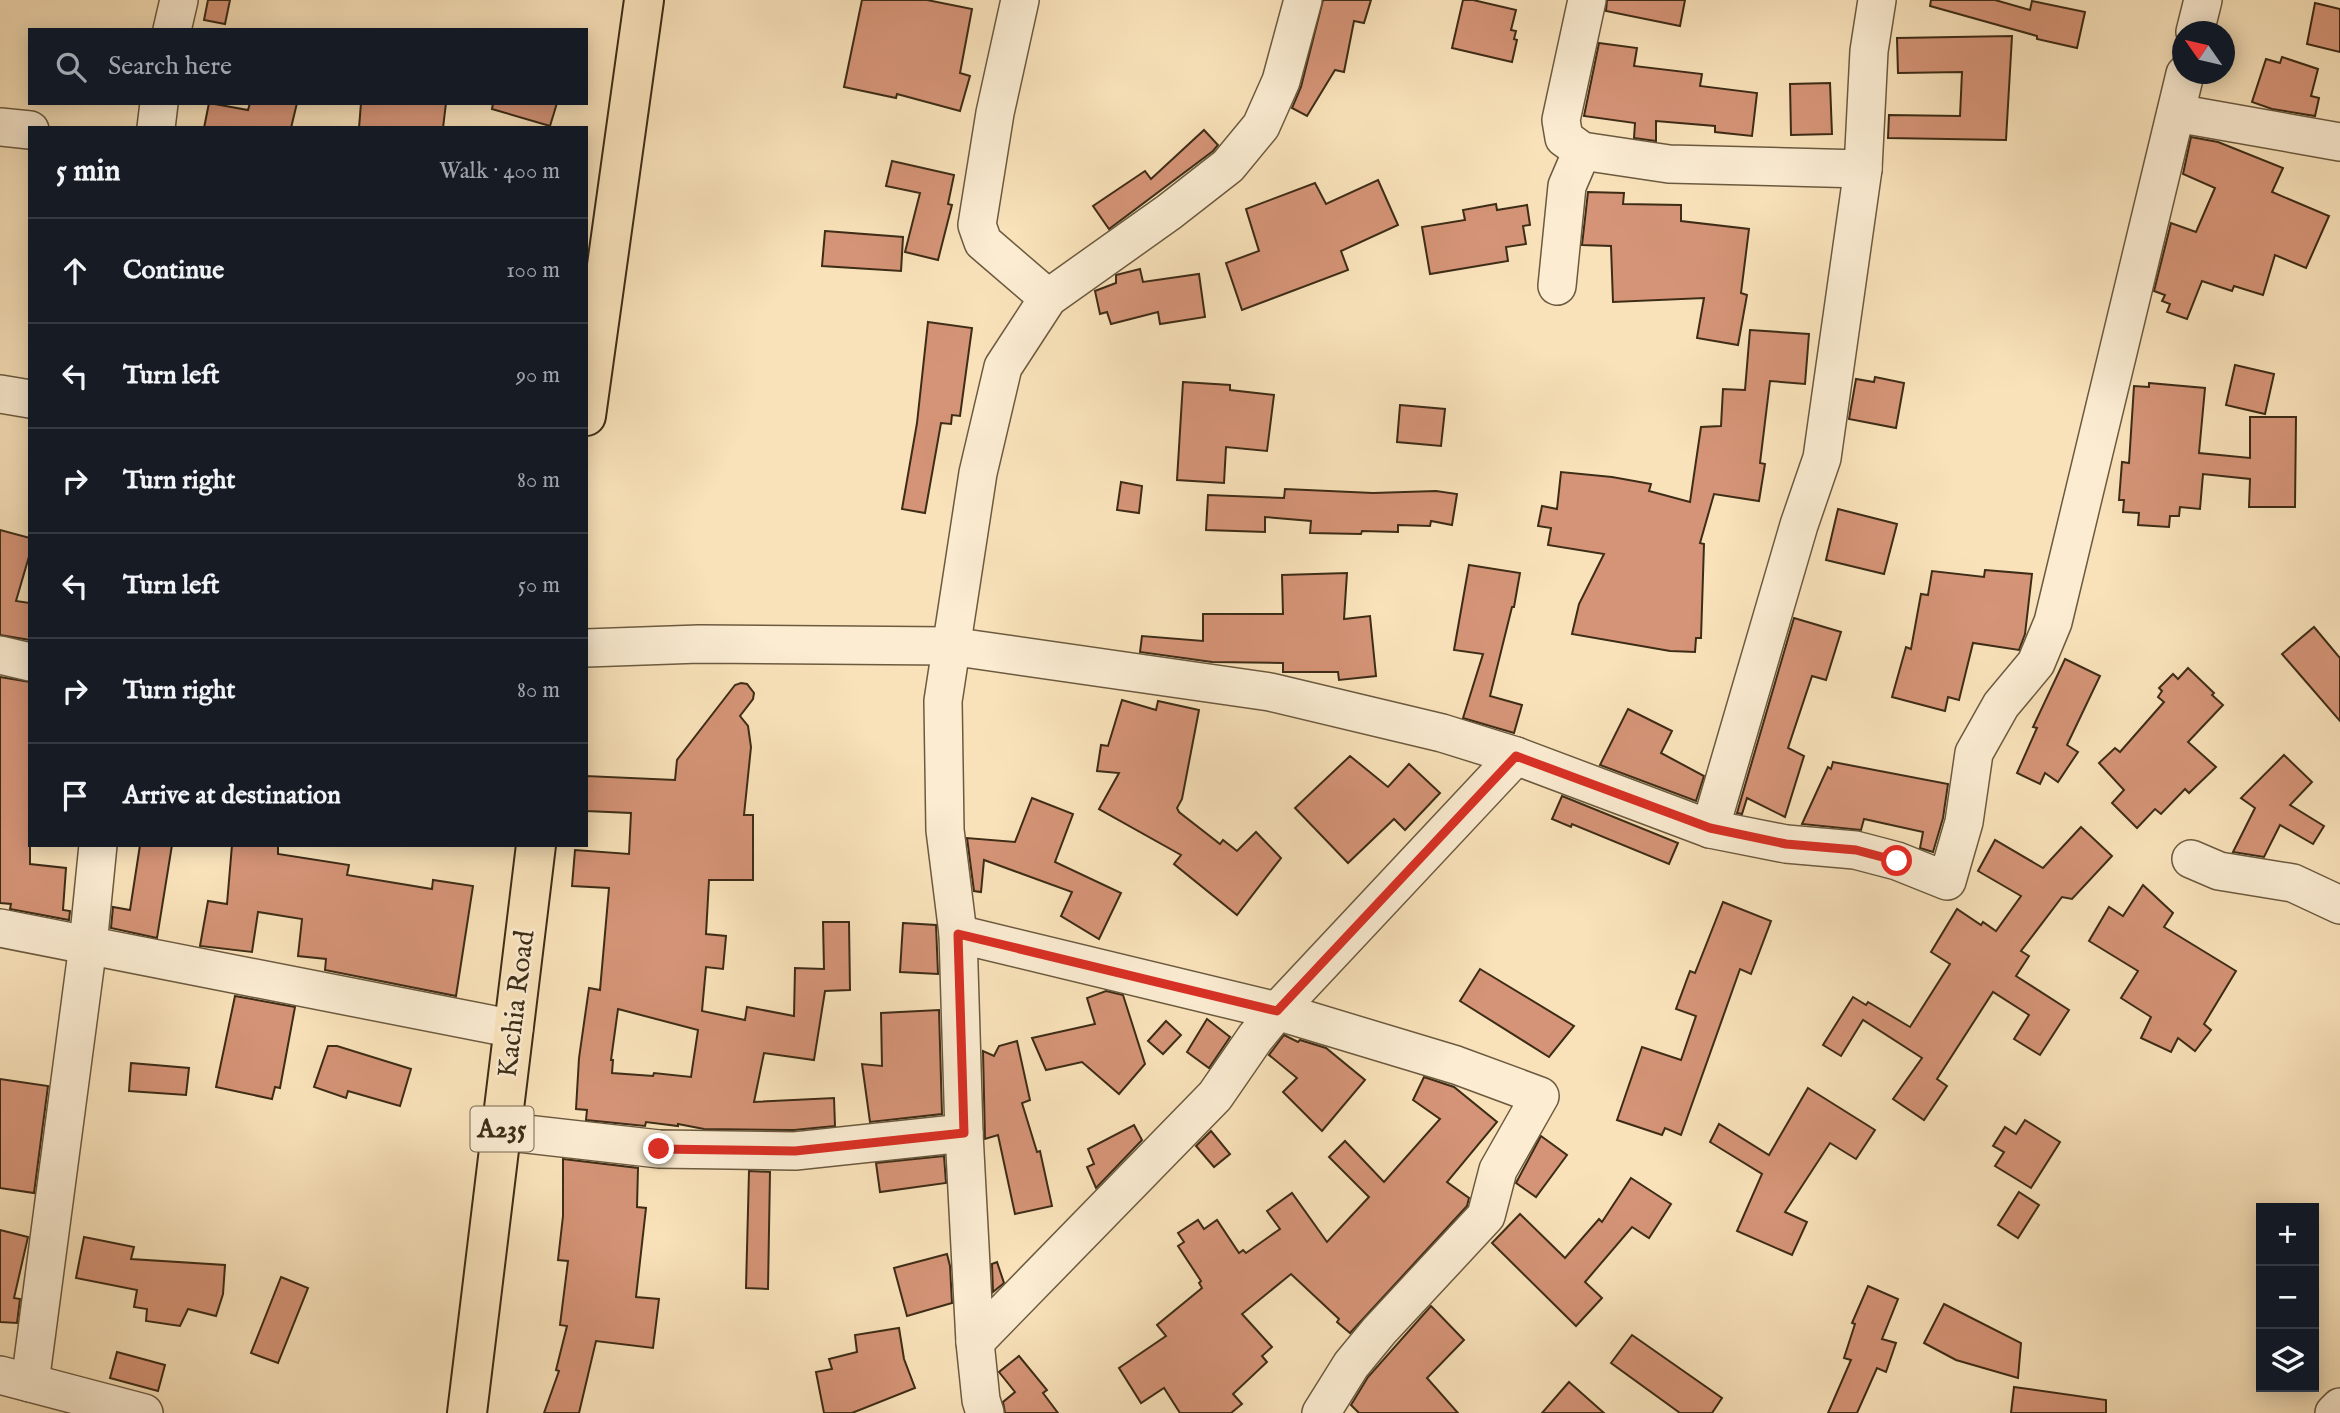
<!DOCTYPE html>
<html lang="en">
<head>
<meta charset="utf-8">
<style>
	:root { --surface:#171b24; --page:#242831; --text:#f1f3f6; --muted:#9ea1a6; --line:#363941 }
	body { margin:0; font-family:"IM FELL English",serif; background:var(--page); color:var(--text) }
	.controls { position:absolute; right:21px; bottom:21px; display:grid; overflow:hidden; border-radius:0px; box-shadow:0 4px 18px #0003 }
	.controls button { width:63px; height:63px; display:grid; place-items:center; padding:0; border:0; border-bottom:2px solid var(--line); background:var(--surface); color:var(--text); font:35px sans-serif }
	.compass { position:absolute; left:2172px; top:21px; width:63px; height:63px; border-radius:50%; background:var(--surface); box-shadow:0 4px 18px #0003; rotate:304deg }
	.stop { position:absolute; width:21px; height:21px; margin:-16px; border:5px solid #d93025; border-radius:50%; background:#fff }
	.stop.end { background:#d93025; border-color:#fff; box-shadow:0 2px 7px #0008 }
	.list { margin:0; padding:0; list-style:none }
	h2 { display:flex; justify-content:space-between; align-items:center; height:91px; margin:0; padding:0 28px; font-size:30px }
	h2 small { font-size:23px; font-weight:400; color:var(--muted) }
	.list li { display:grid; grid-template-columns:46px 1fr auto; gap:21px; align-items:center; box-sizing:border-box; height:105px; padding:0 28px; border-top:2px solid var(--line) }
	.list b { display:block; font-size:26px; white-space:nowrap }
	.list em { font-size:23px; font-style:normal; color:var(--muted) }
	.icon { flex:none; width:38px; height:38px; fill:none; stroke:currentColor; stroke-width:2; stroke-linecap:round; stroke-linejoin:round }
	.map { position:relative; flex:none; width:2340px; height:1413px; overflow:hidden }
	.search { position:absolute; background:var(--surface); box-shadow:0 4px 18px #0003; left:28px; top:28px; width:560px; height:77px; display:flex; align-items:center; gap:18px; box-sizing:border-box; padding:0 24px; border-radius:0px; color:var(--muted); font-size:26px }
	.panel { position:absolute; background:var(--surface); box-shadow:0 4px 18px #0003; left:28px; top:126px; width:560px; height:721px; border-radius:0px }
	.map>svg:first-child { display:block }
	.building { fill:#d59477; stroke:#3d2c16; stroke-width:2; fill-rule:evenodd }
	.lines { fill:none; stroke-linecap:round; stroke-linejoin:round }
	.minor-casing { stroke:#6c5a3f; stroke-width:40 }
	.highway-casing { stroke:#3d2c16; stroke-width:42 }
	.minor { stroke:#fbecd2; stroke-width:37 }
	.highway { stroke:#f9e2ba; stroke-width:38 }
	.route { stroke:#d93025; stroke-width:9 }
	.labels { text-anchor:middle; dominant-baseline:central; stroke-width:5; stroke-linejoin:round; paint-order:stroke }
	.shield { fill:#fbecd2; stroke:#76664e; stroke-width:2 }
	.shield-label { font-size:26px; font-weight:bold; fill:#3d2c16 }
	.street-label { font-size:28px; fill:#3d2c16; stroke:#fbecd2 }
</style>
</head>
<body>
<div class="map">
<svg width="2340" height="1413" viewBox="0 0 2340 1413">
	<rect width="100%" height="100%" fill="#f9e2ba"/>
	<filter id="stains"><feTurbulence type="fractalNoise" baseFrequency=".00286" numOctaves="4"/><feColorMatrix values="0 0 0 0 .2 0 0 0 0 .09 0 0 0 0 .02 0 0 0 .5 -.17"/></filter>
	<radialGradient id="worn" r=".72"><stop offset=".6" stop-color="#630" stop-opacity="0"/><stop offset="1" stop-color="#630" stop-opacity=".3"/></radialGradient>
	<g class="building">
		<polygon points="208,0 230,0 225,24 204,20"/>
		<polygon points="862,0 927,0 972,9 960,73 970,76 960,111 897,94 896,98 844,87"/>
		<polygon points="1323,0 1371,0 1364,23 1354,21 1344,72 1335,70 1307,116 1292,108 1301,87"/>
		<polygon points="1463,0 1473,0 1516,10 1511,30 1516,31 1514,39 1517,40 1512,62 1452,48"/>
		<polygon points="1607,0 1685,0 1680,26 1606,11"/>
		<polygon points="1931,0 1995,0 2030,10 2032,1 2085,12 2077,48 2037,39 2037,36 1930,6"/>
		<polygon points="2315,3 2340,9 2340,52 2307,44"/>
		<polygon points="2012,36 2006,140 1888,138 1889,115 1960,116 1962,72 1898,73 1897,38"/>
		<polygon points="1599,43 1637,48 1634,66 1702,74 1700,86 1757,93 1752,136 1715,132 1715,126 1656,121 1656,141 1634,138 1635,123 1584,116"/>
		<polygon points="2282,57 2318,69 2311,96 2319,98 2315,116 2272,109 2252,102 2266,59 2280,63"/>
		<polygon points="1830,83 1832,134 1791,135 1790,84"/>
		<polygon points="209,103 248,110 250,103 297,103 291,128 204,128"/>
		<polygon points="361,103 446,103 443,128 359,128"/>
		<polygon points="493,103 557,103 550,126 492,109"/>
		<polygon points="1204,130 1218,145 1213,151 1109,229 1093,206 1145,171 1151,179"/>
		<polygon points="2191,137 2218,142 2283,168 2272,192 2329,216 2306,268 2275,255 2263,295 2234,286 2232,291 2202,281 2187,319 2167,312 2170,304 2162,301 2165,295 2154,291 2171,223 2196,232 2215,188 2183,174"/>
		<polygon points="892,161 954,175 948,204 952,205 938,260 905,252 920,193 886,186"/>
		<polygon points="1378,180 1398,225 1341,251 1348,270 1242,310 1226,263 1259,251 1246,209 1315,183 1326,204"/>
		<polygon points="1588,192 1624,193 1623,204 1681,205 1681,221 1749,229 1741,293 1747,295 1738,345 1697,338 1704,298 1613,302 1611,246 1582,245"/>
		<polygon points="1496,204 1497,210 1527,205 1530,225 1523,226 1526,244 1506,247 1508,261 1430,274 1422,227 1465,220 1463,210"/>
		<polygon points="825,231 903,237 901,271 822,266"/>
		<polygon points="1140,269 1143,282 1199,274 1205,317 1160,324 1158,312 1111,324 1107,312 1100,314 1095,291 1116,283 1116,275"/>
		<polygon points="928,322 972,328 960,416 952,415 951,424 941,423 925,513 902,509 917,423"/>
		<polygon points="1750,330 1809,334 1805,384 1770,381 1760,463 1765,464 1759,501 1714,494 1700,543 1704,544 1701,638 1696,638 1695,652 1670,651 1572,634 1579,604 1604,554 1548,545 1551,528 1538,526 1542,506 1557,509 1561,472 1612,477 1651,484 1649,491 1690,502 1701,427 1721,426 1723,389 1745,390"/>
		<polygon points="2235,365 2274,374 2265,414 2226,405"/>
		<polygon points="1875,377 1904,383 1896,428 1849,419 1856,379 1874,382"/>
		<polygon points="1183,382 1230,385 1230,390 1274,395 1267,451 1226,447 1224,483 1177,480"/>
		<polygon points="2149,383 2205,388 2199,453 2250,458 2250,417 2296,417 2295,507 2249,507 2250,479 2203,474 2200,509 2180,507 2179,516 2170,516 2169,527 2138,525 2139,513 2123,512 2124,500 2119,500 2122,462 2129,463 2134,386 2149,387"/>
		<polygon points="1400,405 1445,409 1441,446 1397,442"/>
		<polygon points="1121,482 1142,486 1139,513 1117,510"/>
		<polygon points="1285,489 1373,493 1436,491 1457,494 1452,525 1431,521 1430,526 1398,525 1398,532 1362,531 1361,534 1310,533 1311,521 1265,517 1265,532 1206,530 1208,495 1284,498"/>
		<polygon points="1838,509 1897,524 1884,574 1826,560"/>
		<polygon points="0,530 30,538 30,553 16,601 30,603 30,640 0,635"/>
		<polygon points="1469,565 1520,573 1514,607 1512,607 1490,696 1522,705 1514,733 1463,718 1483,654 1454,650"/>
		<polygon points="1985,570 2032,574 2025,634 2019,650 1973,643 1959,700 1948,697 1945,711 1892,697 1906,647 1911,649 1921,594 1928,595 1932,571 1984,577"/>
		<polygon points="1347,573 1344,619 1370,616 1376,676 1339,680 1338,672 1283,672 1283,663 1212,662 1140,652 1142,636 1203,641 1203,614 1283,614 1282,575"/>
		<polygon points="1794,618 1841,632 1826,680 1812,676 1788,748 1804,756 1785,817 1747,798 1742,814 1737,813"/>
		<polygon points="2314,627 2340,658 2340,721 2282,654"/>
		<polygon points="2065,659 2100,676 2067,745 2078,752 2058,782 2045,773 2040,784 2017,773 2037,728 2033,727"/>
		<polygon points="2188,668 2214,693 2212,695 2223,705 2188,742 2216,767 2189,793 2185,789 2161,814 2155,809 2137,828 2112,803 2124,790 2099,763 2115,748 2120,752 2164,702 2158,697 2162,691 2159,688 2173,674 2178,679"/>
		<polygon points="0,677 30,682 30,864 66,868 63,910 70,911 69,920 10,909 11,904 0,903"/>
		<path d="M741 683 747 684 754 693 753 699 740 716 748 726 751 747 744 815H753V880H709L706 934 726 936 723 969 706 967 702 1011 745 1020 747 1007 794 1016 795 968 824 969 823 922H849L850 990 825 991 814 1060 764 1053 754 1102 834 1098 835 1126 794 1130 704 1129 678 1124V1126L646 1122 645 1126 586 1120 587 1110 576 1109 579 1058 589 988 600 990 609 888 572 886 575 850 629 854 631 813 586 811V776L675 780 677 760 735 685ZM618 1009 698 1030 691 1077 654 1073 653 1076 612 1073 613 1060H611Z"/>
		<polygon points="1122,700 1156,710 1158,701 1199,710 1182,799 1177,808 1179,812 1220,844 1223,840 1237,851 1256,832 1281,858 1237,915 1174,864 1181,855 1099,809 1119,773 1097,771 1101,745 1108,746"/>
		<polygon points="1628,709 1672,731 1661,753 1704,776 1696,801 1600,765"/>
		<polygon points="2284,755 2312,782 2290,805 2324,826 2313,844 2280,825 2264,857 2233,852 2255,808 2241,798"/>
		<polygon points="1350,756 1388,787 1409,764 1440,793 1405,830 1394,819 1348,863 1295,808"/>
		<polygon points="1833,762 1948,784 1943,818 1933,852 1920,848 1923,832 1864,819 1861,830 1802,824 1828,767 1831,769"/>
		<polygon points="1562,796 1678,843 1669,864 1572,824 1571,827 1552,819"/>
		<polygon points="1032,798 1073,814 1055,862 1121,893 1099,939 1061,916 1072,892 984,860 981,892 974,891 967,838 1015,842"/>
		<polygon points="2081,827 2112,856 2072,899 2062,897 2021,951 2029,956 2016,976 2069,1010 2040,1055 2014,1039 2029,1015 1993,992 1937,1079 1947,1086 1924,1120 1893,1099 1922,1058 1863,1020 1841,1056 1823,1045 1853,997 1866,1005 1868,1002 1910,1027 1950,964 1931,952 1957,909 1981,925 1983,922 1996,931 2021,896 1978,871 1995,840 2043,868"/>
		<polygon points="140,845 172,845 157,938 111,928 113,907 130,910"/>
		<polygon points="232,845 278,845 278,854 349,865 347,875 432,889 433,880 473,886 456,996 325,970 326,959 298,956 302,919 258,912 252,952 200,946 208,901 227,904"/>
		<polygon points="2143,885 2173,913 2164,927 2236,971 2204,1024 2211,1030 2195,1051 2178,1038 2171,1052 2141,1038 2151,1017 2121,998 2138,971 2089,941 2109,907 2123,916"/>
		<polygon points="1723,902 1771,921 1751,974 1740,969 1681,1135 1665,1128 1662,1135 1617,1120 1642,1047 1681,1060 1696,1016 1676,1009 1690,971 1695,973"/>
		<polygon points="903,923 936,925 938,974 900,972"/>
		<polygon points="1480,969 1574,1026 1549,1057 1460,1001"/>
		<polygon points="1106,991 1123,995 1145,1064 1119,1094 1082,1062 1046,1070 1032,1038 1095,1024 1087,998"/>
		<polygon points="235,996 295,1007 280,1088 275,1087 272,1099 216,1087"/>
		<polygon points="939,1010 942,1114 870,1122 862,1064 882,1066 881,1013"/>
		<polygon points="1207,1019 1230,1037 1209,1068 1187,1052"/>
		<polygon points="1166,1021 1181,1035 1163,1054 1148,1041"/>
		<polygon points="1284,1035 1298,1042 1300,1040 1326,1048 1365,1080 1322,1131 1283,1092 1297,1078 1269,1055"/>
		<polygon points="1017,1041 1030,1100 1022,1103 1037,1152 1040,1151 1052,1206 1015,1214 998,1135 985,1139 983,1051 994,1056 999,1046"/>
		<polygon points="328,1046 337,1046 411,1069 400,1106 348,1091 346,1098 314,1087"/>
		<polygon points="131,1063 189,1068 186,1095 129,1091"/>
		<polygon points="1424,1077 1454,1087 1497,1122 1447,1182 1469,1198 1467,1206 1350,1333 1337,1322 1339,1319 1291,1274 1242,1314 1272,1347 1262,1356 1267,1362 1233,1394 1242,1404 1231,1413 1180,1413 1164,1388 1141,1403 1119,1368 1166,1336 1157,1325 1202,1288 1199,1283 1201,1281 1178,1246 1184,1242 1178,1233 1198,1220 1204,1229 1217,1220 1239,1253 1243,1250 1246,1253 1280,1229 1267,1211 1292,1193 1327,1242 1369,1197 1329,1157 1345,1141 1384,1182 1440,1119 1413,1100"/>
		<polygon points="0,1079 48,1086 34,1193 0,1188"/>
		<polygon points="1808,1088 1875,1130 1856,1159 1830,1143 1785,1212 1807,1222 1792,1255 1737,1231 1762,1174 1710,1142 1719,1124 1769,1155"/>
		<polygon points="2025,1120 2060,1142 2031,1188 1995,1166 2004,1152 1993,1146 2005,1127 2016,1134"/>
		<polygon points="1134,1125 1142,1140 1096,1188 1087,1167 1094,1164 1088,1149"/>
		<polygon points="1211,1131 1230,1154 1214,1167 1196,1146"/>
		<polygon points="1541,1136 1567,1155 1536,1197 1516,1183"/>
		<polygon points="944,1156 946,1183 880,1192 876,1163"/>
		<polygon points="563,1159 638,1168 637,1207 646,1208 636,1297 659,1299 653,1348 596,1341 579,1413 544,1413 559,1371 556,1370 567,1326 560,1325 568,1261 558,1260 563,1216"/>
		<polygon points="749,1171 770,1172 768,1289 746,1288"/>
		<polygon points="1631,1178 1671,1204 1649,1238 1632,1227 1585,1282 1602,1298 1576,1326 1492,1243 1520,1214 1565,1258 1599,1219 1602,1222"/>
		<polygon points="2019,1192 2039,1205 2018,1238 1998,1225"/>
		<polygon points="0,1230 28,1237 14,1298 20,1299 17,1323 0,1322"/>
		<polygon points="84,1237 134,1247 131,1259 225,1265 223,1294 216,1316 188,1309 180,1326 146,1321 147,1309 134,1307 137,1290 76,1278"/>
		<polygon points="947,1254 950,1266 952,1303 907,1316 894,1268"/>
		<polygon points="997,1262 1004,1283 993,1292 992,1264"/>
		<polygon points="281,1277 308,1288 278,1363 251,1353"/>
		<polygon points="1868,1286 1898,1299 1882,1339 1896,1343 1886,1372 1877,1368 1857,1413 1828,1413 1851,1360 1844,1358 1855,1324 1852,1323"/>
		<polygon points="1944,1304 2021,1343 2018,1378 1956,1360 1924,1343"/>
		<polygon points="1431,1306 1464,1340 1427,1378 1458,1413 1359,1413 1351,1405 1368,1377"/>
		<polygon points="899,1328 904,1359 915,1388 852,1413 824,1413 816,1372 832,1369 829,1359 857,1352 855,1335"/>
		<polygon points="1632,1335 1722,1398 1712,1413 1680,1413 1611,1363"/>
		<polygon points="117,1352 165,1365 158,1391 110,1378"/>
		<polygon points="1019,1356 1047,1390 1043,1393 1058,1413 1005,1413 1003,1402 1015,1392 999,1372"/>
		<polygon points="1569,1382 1604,1413 1542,1413"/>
		<polygon points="2014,1387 2106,1400 2106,1413 2011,1413"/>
	</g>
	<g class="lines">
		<g class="minor-casing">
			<g id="minor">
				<polyline points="1020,0 995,113 977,225 983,242 1048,298"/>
				<polyline points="1587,0 1561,120 1564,138 1582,151 1669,164 1863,169"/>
				<polyline points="172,30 179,0"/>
				<polyline points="2195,32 2203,0"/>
				<polyline points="2176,113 2340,142"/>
				<polyline points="0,127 30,130"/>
				<polyline points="156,128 159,103"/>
				<polyline points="1557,286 1567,186 1582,151"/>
				<polyline points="0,394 30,399"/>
				<polyline points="586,648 699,644 950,646 1270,692 1442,733 1516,756 1710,829 1786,844 1855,850 1897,861 1947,881 1964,822 1974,753 2001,705 2036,663 2053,622 2185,74"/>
				<polyline points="0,655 30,662"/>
				<polyline points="1710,829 1799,525 1822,458 1863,169 1869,51 1877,0"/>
				<polyline points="2191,859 2219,871 2293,883 2340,905"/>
				<polyline points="0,928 514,1029"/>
				<polyline points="958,934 1277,1011 1456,1065 1540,1096 1498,1170 1486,1216 1379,1331 1351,1365 1321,1413"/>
				<polyline points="501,1131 659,1149 795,1151 964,1133"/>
				<polyline points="975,1342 1215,1096 1255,1038 1277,1011 1516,756"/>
				<polyline points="0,1375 144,1413"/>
				<polyline points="30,1383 88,945 98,845"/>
				<polyline points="985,1413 981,1400 975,1342 964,1133 958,934 945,830 943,701 978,473 1003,367 1048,298 1169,212 1228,166 1261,126 1281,81 1303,0"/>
				<polyline points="2334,1413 2340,1407"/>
			</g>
		</g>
		<g class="highway-casing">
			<g id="highway">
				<polyline points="586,416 644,0"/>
				<polyline points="467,1413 536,845"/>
			</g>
		</g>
		<use href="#minor" class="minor"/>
		<use href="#highway" class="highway"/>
	</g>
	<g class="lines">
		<polyline class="route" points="659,1149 795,1151 964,1133 958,934 1277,1011 1516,756 1710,828 1786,844 1856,850 1897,861"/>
	</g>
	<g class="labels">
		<rect class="shield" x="470.5" y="1106.5" width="63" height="45" rx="5"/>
		<g class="shield-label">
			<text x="502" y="1129">A235</text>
		</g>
		<g class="street-label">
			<text transform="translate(517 1004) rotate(-83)">Kachia Road</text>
		</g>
	</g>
	<rect width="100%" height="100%" filter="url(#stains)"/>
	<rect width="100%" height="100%" fill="url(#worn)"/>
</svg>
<div class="controls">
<button>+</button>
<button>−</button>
<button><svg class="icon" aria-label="layers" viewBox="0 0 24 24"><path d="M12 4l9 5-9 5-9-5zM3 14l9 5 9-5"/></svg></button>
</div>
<svg class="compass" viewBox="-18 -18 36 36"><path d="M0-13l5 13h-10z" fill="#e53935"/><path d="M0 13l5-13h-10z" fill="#9ea1a6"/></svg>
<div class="stop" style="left:1897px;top:861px"></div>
<div class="stop end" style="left:659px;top:1149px"></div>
<div class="search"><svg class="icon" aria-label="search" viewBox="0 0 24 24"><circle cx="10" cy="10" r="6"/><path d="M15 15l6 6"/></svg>Search here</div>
<section class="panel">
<h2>5 min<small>Walk · 400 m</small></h2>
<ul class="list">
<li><svg class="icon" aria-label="ahead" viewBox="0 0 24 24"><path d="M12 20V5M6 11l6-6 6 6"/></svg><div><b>Continue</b></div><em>100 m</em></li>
<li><svg class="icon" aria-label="left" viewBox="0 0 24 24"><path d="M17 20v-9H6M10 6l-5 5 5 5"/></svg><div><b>Turn left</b></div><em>90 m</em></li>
<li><svg class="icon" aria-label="right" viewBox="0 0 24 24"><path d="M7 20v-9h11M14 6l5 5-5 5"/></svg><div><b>Turn right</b></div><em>80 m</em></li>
<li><svg class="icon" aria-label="left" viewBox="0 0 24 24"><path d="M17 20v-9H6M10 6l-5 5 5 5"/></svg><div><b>Turn left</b></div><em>50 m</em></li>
<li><svg class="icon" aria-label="right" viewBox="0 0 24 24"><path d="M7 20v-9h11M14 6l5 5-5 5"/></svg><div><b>Turn right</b></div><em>80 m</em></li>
<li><svg class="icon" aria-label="arrive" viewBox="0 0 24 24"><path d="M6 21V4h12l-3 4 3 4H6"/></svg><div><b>Arrive at destination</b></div></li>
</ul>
</section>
</div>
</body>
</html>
